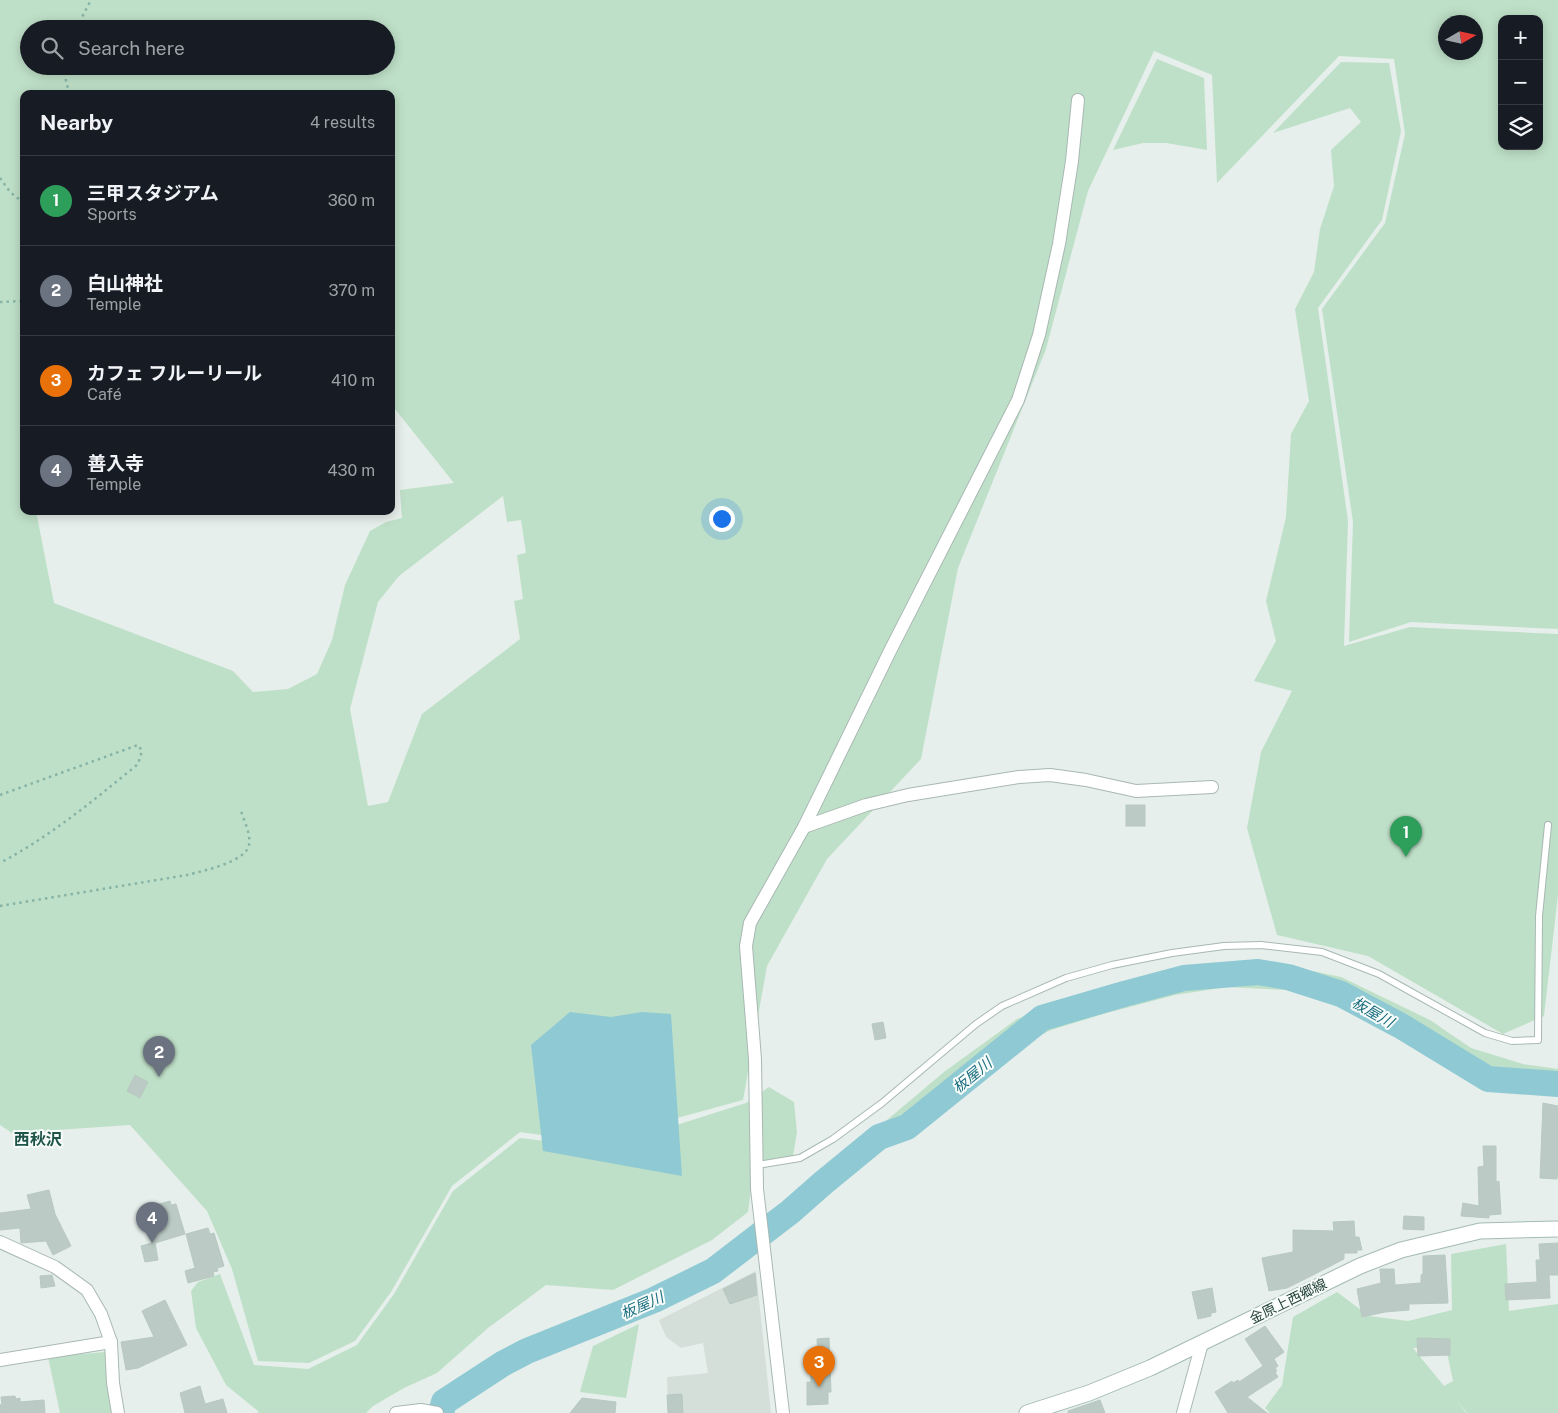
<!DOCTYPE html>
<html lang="en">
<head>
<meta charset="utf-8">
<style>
	:root { --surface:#171b24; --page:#242831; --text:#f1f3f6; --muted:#9ea1a6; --line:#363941; --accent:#f4845f }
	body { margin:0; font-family:"Public Sans","Noto Sans JP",sans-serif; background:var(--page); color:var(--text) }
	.controls { position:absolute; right:15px; top:15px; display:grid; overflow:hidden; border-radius:10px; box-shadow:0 2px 12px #0003 }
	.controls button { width:45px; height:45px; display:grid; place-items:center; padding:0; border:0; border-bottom:1px solid var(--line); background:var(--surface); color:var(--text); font:25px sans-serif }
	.compass { position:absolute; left:1438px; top:15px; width:45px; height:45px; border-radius:50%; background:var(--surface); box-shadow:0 2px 12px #0003; rotate:81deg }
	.you { position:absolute; left:721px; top:518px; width:18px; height:18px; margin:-12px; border:4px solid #fff; border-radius:50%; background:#1a73e8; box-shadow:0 0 0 8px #1a73e833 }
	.badge { display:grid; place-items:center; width:32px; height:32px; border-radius:50%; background:var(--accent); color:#fff; font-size:16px; font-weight:700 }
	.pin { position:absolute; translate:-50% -41px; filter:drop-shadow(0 1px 2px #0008) }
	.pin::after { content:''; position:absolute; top:26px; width:18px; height:15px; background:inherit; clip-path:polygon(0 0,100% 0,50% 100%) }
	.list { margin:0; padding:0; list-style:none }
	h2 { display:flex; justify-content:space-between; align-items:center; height:65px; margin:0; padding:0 20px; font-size:21px }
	h2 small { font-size:16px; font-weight:400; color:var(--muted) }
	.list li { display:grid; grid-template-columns:32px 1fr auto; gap:15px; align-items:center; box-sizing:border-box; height:90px; padding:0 20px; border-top:1px solid var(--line) }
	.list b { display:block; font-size:19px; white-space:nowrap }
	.list p { margin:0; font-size:16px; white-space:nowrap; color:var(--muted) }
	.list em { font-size:16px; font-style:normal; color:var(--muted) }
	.icon { flex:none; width:28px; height:28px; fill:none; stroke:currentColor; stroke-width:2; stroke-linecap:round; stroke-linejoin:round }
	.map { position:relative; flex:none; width:1558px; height:1413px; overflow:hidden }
	.search { position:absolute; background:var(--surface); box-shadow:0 2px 12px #0003; left:20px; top:20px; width:375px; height:55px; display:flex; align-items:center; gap:12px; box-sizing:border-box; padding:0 18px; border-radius:28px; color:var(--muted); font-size:19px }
	.panel { position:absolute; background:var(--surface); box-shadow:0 2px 12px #0003; left:20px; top:90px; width:375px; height:425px; border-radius:10px }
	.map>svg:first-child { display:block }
	.built { fill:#d4dfda }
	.green { fill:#bfe0c8; fill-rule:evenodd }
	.water { fill:#8ec9d4 }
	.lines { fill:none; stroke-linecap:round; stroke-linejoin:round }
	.river { stroke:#8ec9d4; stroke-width:26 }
	.building { fill:#bbcac4; stroke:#b8c9c2 }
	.lane-casing { stroke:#a8b8b2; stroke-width:8 }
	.street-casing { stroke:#a8b8b2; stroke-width:14 }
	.secondary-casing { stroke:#a4bbb3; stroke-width:17 }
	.path { stroke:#86b3a5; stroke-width:2.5; stroke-dasharray:2.5 4; stroke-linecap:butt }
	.lane { stroke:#fff; stroke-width:6 }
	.street { stroke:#fff; stroke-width:12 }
	.secondary { stroke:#fff; stroke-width:15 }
	.labels { text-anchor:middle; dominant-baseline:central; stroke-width:4; stroke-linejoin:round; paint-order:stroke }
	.street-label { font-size:14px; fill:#24423a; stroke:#f7fbf9 }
	.water-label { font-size:15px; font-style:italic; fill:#1c6f80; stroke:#f7fbf9 }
	.quarter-label { font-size:16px; font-weight:bold; fill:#1f5548; stroke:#f7fbf9 }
</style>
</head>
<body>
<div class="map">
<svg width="1558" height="1413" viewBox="0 0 1558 1413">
	<rect width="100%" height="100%" fill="#e6efeb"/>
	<polygon class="built" points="756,1271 771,1413 668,1413 667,1377 708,1373 703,1343 681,1348 666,1337 659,1320"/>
	<g class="green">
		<path d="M0 0H1558V629L1411 622 1349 642 1353 522 1322 309 1385 223 1405 134 1394 59 1339 56 1217 183 1212 75 1154 51 1088 191 1046 349 958 568 921 759 827 859 767 966 743 1100 659 1123 597 1143 520 1132 452 1186 391 1292 355 1341 309 1363 258 1361 232 1269 207 1211 130 1125 12 1133 0 1125ZM1502 19H1539V146H1502ZM1446 22H1476V52H1446ZM29 29H386V66H29ZM24 94H391V404L454 483 400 490 402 518 386 522 370 531 345 585 332 640 317 674 288 689 253 692 233 671 54 603 36 511H24ZM503 496 507 522 521 520 526 553 517 555 523 599 514 601 520 639 422 714 388 802 368 806 350 709 378 602 399 576Z"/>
		<polygon points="1157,59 1204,78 1207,150 1166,143 1143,143 1113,150"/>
		<polygon points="1341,62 1389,63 1401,131 1382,220 1318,308 1348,521 1344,646 1410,627 1558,634 1558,895 1544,1016 1503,1034 1368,956 1277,935 1247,828 1261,752 1292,691 1254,681 1276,641 1266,601 1286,517 1291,434 1309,401 1295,309 1314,272 1320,229 1334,186 1331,150 1361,122 1350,108 1273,133"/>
		<polygon points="1303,969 1341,977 1430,1020 1471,1048 1523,1064 1558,1069 1558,1077 1504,1071 1478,1065 1441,1046 1402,1019 1349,990 1313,976"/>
		<path d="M1268 979C1292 982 1314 985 1334 1000L1286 990 1227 987 1175 995 1103 1014 1051 1030 1003 1055 1022 1037 1060 1017 1196 982Z"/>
		<polygon points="1049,1007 1021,1024 900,1126 890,1127 881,1125 944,1072 1017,1019"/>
		<polygon points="769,1087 794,1102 797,1132 793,1156 753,1173 748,1212 712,1240 613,1290 546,1285 488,1328 437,1373 404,1388 373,1406 366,1413 258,1413 258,1411 226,1385 196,1328 191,1291 198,1282 220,1274 254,1365 308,1369 357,1345 394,1294 453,1191 520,1138 604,1148 746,1103"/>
		<path d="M1506 1244 1509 1311 1558 1304V1413H1467L1457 1401 1466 1413H1270L1265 1408 1282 1385 1293 1317 1337 1292 1369 1316 1408 1321 1452 1310 1451 1254ZM1413 1348H1446L1453 1381 1444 1386Z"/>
		<polygon points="639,1324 626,1398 580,1392 593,1346"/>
		<polygon points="105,1352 112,1413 60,1413 48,1357"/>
	</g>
	<polygon class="water" points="570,1012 611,1017 642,1012 671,1014 682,1176 543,1151 531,1045"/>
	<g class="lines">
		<polyline class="river" points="441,1413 444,1402 504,1363 527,1351 654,1300 713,1271 790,1212 823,1183 879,1137 907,1127 1042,1018 1124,994 1184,978 1258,972 1288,977 1341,994 1401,1026 1488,1079 1558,1084"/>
	</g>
	<g class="building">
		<rect x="1126" y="805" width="19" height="21"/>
		<polygon points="883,1022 886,1038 875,1040 872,1024"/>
		<polygon points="135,1075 148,1082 140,1098 127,1091"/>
		<polygon points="1543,1103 1558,1106 1558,1170 1557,1179 1540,1178"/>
		<polygon points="1483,1146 1496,1146 1496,1182 1499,1181 1501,1214 1489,1215 1489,1218 1461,1216 1463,1203 1479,1206 1478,1167 1484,1166"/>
		<polygon points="49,1190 55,1214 71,1246 53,1255 46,1241 21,1243 20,1228 0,1230 0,1213 31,1209 27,1195"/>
		<polygon points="170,1201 171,1205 176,1204 185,1234 155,1243 158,1260 145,1262 141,1246 152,1243 143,1211 149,1209 149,1207"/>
		<polygon points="1404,1216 1424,1217 1424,1230 1403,1229"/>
		<polygon points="1354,1221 1355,1237 1359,1237 1362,1250 1357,1250 1357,1253 1344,1253 1344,1259 1313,1275 1287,1288 1269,1291 1262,1258 1293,1252 1293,1230 1334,1231 1333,1222"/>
		<polygon points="208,1228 210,1234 214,1233 224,1266 217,1268 218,1271 213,1272 214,1276 188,1283 185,1271 195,1268 186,1234"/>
		<polygon points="1558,1243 1558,1275 1549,1275 1550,1298 1506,1300 1505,1284 1537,1282 1536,1260 1540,1260 1539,1244"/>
		<polygon points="1445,1255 1448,1303 1409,1304 1409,1310 1385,1312 1362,1317 1357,1289 1381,1283 1380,1269 1394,1269 1395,1285 1421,1283 1421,1275 1423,1274 1423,1256"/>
		<polygon points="755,1273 757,1295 730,1304 723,1289"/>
		<polygon points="52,1275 55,1286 41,1288 40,1276"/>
		<polygon points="1212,1288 1216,1312 1211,1313 1211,1316 1198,1319 1192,1292"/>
		<polygon points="165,1300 187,1345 138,1368 126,1370 121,1342 154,1337 142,1311"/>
		<polygon points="1265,1326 1284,1352 1274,1359 1278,1366 1275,1368 1277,1371 1275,1372 1278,1377 1247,1397 1267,1413 1228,1413 1215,1392 1232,1381 1233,1383 1238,1380 1239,1382 1263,1366 1245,1339"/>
		<polygon points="829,1338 831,1392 828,1392 828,1404 807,1405 807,1382 811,1382 810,1357 818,1357 817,1339"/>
		<polygon points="1417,1338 1450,1339 1450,1355 1418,1356"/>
		<polygon points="200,1386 205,1404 223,1399 227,1413 185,1413 180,1393"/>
		<polygon points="682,1394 683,1413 668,1413 667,1395"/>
		<polygon points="15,1396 16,1399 20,1398 20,1402 44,1400 45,1413 0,1413 0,1405 2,1404 1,1397"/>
		<polygon points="582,1398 616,1402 615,1413 570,1413"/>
		<polygon points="1100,1400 1105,1413 1068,1413 1068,1411"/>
	</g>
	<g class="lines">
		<g class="lane-casing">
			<polyline id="lane" points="757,1165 800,1158 833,1139 882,1103 976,1024 1002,1006 1066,978 1112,965 1172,953 1224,946 1261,945 1322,952 1379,974 1485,1033 1512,1041 1538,1040 1539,916 1548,825"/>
		</g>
		<g class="street-casing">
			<g id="street">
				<polyline points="804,827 866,805 908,795 1019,777 1050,775 1086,780 1136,791 1212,787"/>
				<polyline points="0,1242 55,1267 87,1290 101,1314 111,1342 113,1383 118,1413"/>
				<polyline points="0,1360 111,1342"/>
				<polyline points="396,1413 421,1410 437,1413"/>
				<polyline points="783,1413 757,1189 755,1059 746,946 750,923 804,827 890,651 1018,400 1039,335 1059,244 1072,161 1078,100"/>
				<polyline points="1183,1413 1202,1343"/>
			</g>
		</g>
		<g class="secondary-casing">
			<polyline id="secondary" points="1027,1413 1089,1393 1150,1368 1360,1266 1401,1250 1480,1231 1558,1229"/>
		</g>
		<g class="path">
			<polyline points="80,29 81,19 91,0"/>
			<polyline points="65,66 66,82 70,94"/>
			<polyline points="391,146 393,147"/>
			<polyline points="0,178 10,192 24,203"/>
			<polyline points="0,302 24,301"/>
			<path d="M0 795 138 745 142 751 138 764C93 801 52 835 0 863"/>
			<path d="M0 906 187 875C202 871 246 862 249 845 251 834 244 821 241 811"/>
		</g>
		<use href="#lane" class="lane"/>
		<use href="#street" class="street"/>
		<use href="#secondary" class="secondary"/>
	</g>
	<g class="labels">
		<g class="street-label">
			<text transform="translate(1288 1301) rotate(-26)">金原上西郷線</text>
		</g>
		<g class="water-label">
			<text transform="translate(1373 1012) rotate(30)">板屋川</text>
			<text transform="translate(972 1075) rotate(-39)">板屋川</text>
			<text transform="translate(642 1305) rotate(-24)">板屋川</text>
		</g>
		<g class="quarter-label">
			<text x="38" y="1139">西秋沢</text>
		</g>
	</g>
</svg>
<div class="controls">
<button>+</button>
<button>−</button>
<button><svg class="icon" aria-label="layers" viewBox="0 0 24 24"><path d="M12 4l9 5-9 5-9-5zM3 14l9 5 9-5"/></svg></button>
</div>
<svg class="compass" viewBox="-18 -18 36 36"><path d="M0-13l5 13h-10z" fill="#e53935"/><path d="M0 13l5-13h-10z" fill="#9ea1a6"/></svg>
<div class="you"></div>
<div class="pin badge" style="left:1406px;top:857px;background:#2e9e5b">1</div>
<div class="pin badge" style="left:159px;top:1077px;background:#6b7280">2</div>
<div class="pin badge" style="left:819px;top:1387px;background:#e8710a">3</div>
<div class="pin badge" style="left:152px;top:1243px;background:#6b7280">4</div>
<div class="search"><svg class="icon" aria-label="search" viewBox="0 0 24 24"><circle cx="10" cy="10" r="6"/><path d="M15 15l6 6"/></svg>Search here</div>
<section class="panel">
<h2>Nearby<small>4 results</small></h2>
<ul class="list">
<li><span class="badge" style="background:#2e9e5b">1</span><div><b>三甲スタジアム</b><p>Sports</p></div><em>360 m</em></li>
<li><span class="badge" style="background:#6b7280">2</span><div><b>白山神社</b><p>Temple</p></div><em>370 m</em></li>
<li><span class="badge" style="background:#e8710a">3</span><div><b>カフェ フルーリール</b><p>Café</p></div><em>410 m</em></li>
<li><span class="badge" style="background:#6b7280">4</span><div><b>善入寺</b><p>Temple</p></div><em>430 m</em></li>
</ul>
</section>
</div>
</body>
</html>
